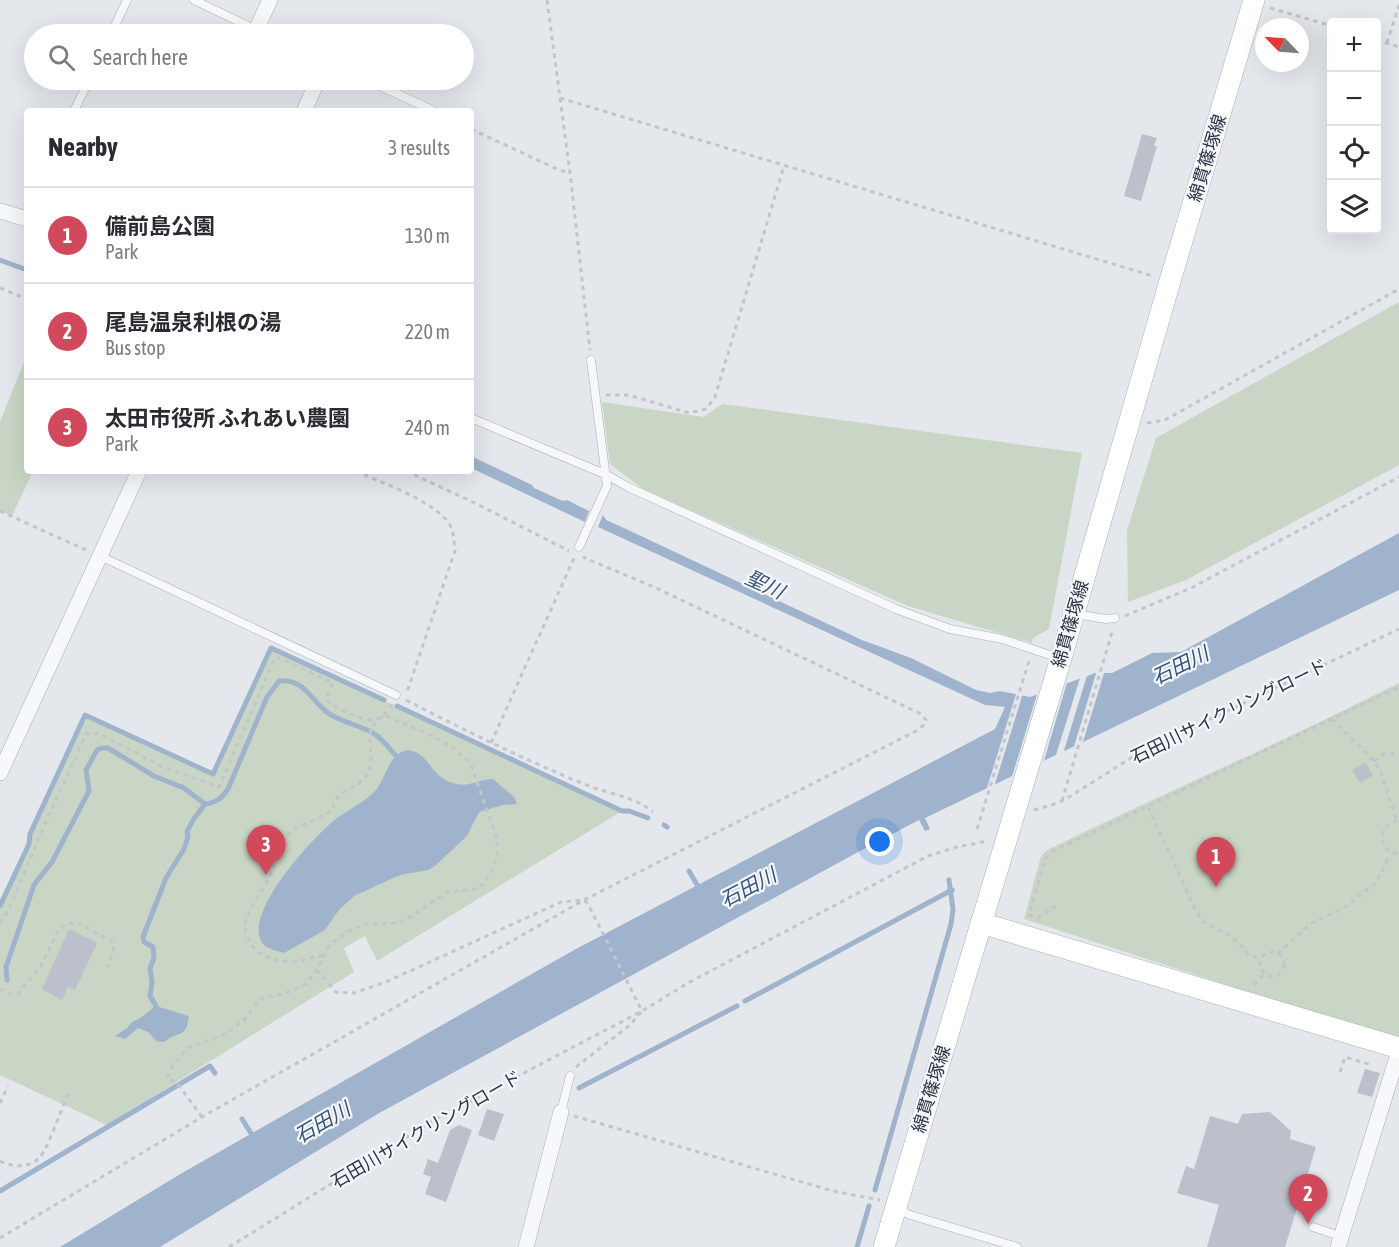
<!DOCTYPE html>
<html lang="en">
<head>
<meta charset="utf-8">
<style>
	:root { --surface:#fff; --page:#f2f2f3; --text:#2b2b33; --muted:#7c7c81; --line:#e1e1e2; --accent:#d1495b }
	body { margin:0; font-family:"Asap Condensed","Noto Sans JP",sans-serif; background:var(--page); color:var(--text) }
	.controls { position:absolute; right:18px; top:18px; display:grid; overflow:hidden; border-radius:6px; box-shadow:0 6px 24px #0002 }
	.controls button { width:54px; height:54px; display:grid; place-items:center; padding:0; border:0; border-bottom:2px solid var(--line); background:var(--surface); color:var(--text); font:30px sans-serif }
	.compass { position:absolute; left:1255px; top:18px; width:54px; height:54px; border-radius:50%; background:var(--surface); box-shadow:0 6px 24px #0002; rotate:295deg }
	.you { position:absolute; left:880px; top:842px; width:21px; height:21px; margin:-15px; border:4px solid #fff; border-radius:50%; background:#1a73e8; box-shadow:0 0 0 9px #1a73e833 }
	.badge { display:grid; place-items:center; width:39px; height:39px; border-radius:50%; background:var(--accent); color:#fff; font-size:20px; font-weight:700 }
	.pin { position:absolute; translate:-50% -50px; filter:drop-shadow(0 2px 3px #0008) }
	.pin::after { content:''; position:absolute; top:32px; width:21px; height:18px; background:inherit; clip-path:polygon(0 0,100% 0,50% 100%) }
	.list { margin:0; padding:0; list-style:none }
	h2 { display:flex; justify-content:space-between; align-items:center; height:78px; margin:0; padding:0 24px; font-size:26px }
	h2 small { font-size:20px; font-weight:400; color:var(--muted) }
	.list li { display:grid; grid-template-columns:39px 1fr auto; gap:18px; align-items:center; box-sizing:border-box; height:96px; padding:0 24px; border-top:2px solid var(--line) }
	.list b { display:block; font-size:22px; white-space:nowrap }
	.list p { margin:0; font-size:20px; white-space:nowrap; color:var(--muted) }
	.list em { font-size:20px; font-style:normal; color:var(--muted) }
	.icon { flex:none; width:33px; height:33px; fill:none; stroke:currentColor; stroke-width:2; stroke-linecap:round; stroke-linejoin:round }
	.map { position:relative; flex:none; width:1399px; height:1247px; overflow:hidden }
	.search { position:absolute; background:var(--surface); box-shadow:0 6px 24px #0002; left:24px; top:24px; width:450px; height:66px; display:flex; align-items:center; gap:15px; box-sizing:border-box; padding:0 21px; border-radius:33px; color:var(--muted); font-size:22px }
	.panel { position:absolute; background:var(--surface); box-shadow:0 6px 24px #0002; left:24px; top:108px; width:450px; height:366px; border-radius:6px }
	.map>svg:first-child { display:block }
	.green { fill:#c9d6c5 }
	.water { fill:#9fb4cc }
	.pier { fill:#e4e7ec }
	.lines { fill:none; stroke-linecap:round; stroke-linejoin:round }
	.stream { stroke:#9fb4cc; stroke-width:5 }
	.building { fill:#bbc0ca }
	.lane-casing { stroke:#a9aeb7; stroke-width:9 }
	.street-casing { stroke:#a9aeb7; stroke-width:16 }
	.secondary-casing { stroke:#a9aeb7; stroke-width:22 }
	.path { stroke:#c2c5cb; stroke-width:3; stroke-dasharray:4.5 4.5; stroke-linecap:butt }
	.lane { stroke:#f7f8fa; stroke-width:8 }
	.street { stroke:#f7f8fa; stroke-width:15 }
	.secondary { stroke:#fff; stroke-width:21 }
	.labels { text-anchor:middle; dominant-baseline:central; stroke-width:4.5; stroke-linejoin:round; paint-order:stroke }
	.street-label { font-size:18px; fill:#2b3445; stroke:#f4f6f9 }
	.water-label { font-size:20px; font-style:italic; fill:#34527a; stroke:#f4f6f9 }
</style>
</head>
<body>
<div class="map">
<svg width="1399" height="1247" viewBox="0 0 1399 1247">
	<rect width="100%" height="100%" fill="#e4e7ec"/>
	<g class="green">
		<polygon points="1399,302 1399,465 1186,580 1128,602 1127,530 1156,438"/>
		<polygon points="24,362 27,363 27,471 33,471 12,516 0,511 0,422"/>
		<polygon points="602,402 703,417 723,404 1082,453 1049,629 1033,638 1032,643 908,606 643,489 610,464"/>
		<polygon points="271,648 622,811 377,961 365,936 344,948 354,972 107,1125 0,1075 0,906 29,845 30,834 85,715 213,774"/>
		<path d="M1399 683V1038L1236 988 1024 919 1041 856 1047 850C1164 793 1283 742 1399 683Z"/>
	</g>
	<g class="water">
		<polygon points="471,456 532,485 534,488 563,501 567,500 589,511 585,522 471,468"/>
		<polygon points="603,515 606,520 624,528 862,640 911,658 976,690 990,693 1000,691 1030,697 1095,673 1112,673 1152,653 1181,652 1399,533 1399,590 925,818 930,829 925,831 919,820 860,851 381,1112 160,1247 60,1247 182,1173 574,950 995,729 1005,707 985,705 598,527"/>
		<path d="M408 750C431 753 430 779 456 784 468 787 481 779 493 779L514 797 517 804 503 805 479 812 467 836 435 866 428 870 400 875 354 896 338 911 325 930 284 953C277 951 268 949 263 944 241 916 310 841 331 823 343 812 360 805 372 794 387 781 386 754 408 750Z"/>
		<path d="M156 1006 189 1016C186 1040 178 1030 164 1042L156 1041 148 1032 138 1028 125 1039 115 1036 127 1028 133 1021C142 1020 148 1010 156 1006Z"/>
	</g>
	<g class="pier">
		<polygon points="1097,670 1105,670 1082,745 1073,750"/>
		<polygon points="1088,672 1063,754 1055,758 1081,675"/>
		<polygon points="1068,679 1043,764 1011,780 1038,691"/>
		<polygon points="1017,691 1023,693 994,787 986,791"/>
	</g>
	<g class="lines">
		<g class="stream">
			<polyline points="0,260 27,270"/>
			<polyline points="397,706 622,811 629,811 648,818"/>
			<polyline points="664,825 667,827"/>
			<polyline points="689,871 700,890"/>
			<polyline points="0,906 29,844 30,834 85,715 213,774 271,648 384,700"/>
			<path d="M7 980 6 967 34 885 52 862 89 791 86 770 97 750 102 748H108L154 776 184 788 205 804C216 803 222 798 228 789L267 697 279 681C306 679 310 700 328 713 342 723 362 725 376 735 384 741 390 749 396 756"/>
			<polyline points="745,1001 952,890"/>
			<polyline points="156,1012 156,1006 150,996 152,982 150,968 154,958 153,947 144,942 143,937 166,878 184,849 188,837 187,832 193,820 205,804"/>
			<polyline points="579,1088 737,1006"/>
			<polyline points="242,1119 254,1138"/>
			<polyline points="875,1190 951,924 953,909 949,880"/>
			<polyline points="0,1191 210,1066 215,1073"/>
			<polyline points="857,1247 869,1206"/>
		</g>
	</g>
	<g class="building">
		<polygon points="1142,134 1157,138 1154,146 1157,146 1141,201 1124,196"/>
		<polygon points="1365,762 1373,775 1360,783 1352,770"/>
		<polygon points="69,929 97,943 75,990 68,986 62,1000 42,989"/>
		<polygon points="1365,1069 1380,1073 1372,1097 1357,1093"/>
		<polygon points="487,1109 504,1114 494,1141 478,1135"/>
		<polygon points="1270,1112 1291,1131 1290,1139 1316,1147 1285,1247 1207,1247 1219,1205 1177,1193 1186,1166 1194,1169 1210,1116 1238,1124 1242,1114"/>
		<polygon points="459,1125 472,1130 446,1202 425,1194 431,1177 423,1174 428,1159 438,1163 450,1130"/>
	</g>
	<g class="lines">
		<g class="lane-casing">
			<g id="lane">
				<polyline points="194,0 256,30"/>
				<polyline points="111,34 127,0"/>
				<polyline points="367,80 432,110"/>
				<polyline points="74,111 89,80"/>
				<polyline points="471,418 607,475 628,487 896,609 950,629 1002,639 1059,658"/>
				<polyline points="579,547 607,486 591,360"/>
				<polyline points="100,556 396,695"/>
				<polyline points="1075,614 1106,619 1115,618"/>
				<polyline points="561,1112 570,1076"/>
				<polyline points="896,1208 910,1215 1017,1247"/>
				<polyline points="1313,1227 1342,1237"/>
			</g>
		</g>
		<g class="street-casing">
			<g id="street">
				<polyline points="266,34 256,30 270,0"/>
				<polyline points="304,111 318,80"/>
				<polyline points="0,211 27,219"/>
				<polyline points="0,773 139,471"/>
				<polyline points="526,1247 561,1112"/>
				<polyline points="1338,1247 1399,1051"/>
			</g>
		</g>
		<g class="secondary-casing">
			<g id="secondary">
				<polyline points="981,923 1399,1048"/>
				<polyline points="884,1247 1061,658 1170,281 1254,0"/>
			</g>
		</g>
		<g class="path">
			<polyline points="547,0 570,173 590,350"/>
			<polyline points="1270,8 1332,26"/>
			<polyline points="1376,40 1399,47"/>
			<polyline points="1387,43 1399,5"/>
			<polyline points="560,98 1153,276"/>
			<polyline points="471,129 559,170 570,173"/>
			<polyline points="0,288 27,299"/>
			<polyline points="606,395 629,395 689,413 706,409 715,397 784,166"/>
			<polyline points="1147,423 1165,420 1399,289"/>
			<path d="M356 471C380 482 440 503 451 527 454 534 454 543 455 551L407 692"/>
			<polyline points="406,471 475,503 569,551"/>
			<polyline points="0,511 86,550"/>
			<polyline points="1125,616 1191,588 1399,477"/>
			<path d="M406 700C466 731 527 761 589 786 610 794 636 797 653 812"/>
			<polyline points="1332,719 1374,761 1381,773 1397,820"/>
			<polyline points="491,743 575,556"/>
			<polyline points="1374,761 1384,754 1399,754"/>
			<polyline points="1062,801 1113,629"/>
			<polyline points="1148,807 1195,909 1203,922 1230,936 1240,944 1249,955 1261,959"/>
			<polyline points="1034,810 1058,803 1069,797 1139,753 1399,629"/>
			<path d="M1397 820 1385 827C1378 841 1384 852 1399 854"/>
			<polyline points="977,829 1029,661"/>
			<polyline points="1056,906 1038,918 1029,915 1045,860 1051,852 1399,687"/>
			<path d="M0 923 9 909 41 833 86 734 98 733 161 766 219 787 274 659 277 657 333 683 326 698C330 707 364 721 374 720 383 718 387 712 392 704"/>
			<circle cx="1272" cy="964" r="12"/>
			<polyline points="1278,954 1310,924 1345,907 1376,883 1388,859"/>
			<polyline points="317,970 336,992 354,993 386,982 561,902 584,900 588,904 642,1011"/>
			<polyline points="1254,985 1264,974"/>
			<polyline points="0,989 10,994 18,994 41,966 59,929 65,925 76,922 113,942 114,947 108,967"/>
			<polyline points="576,1067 630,1025 642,1011"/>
			<polyline points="1340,1072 1345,1057 1369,1064 1370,1060"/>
			<polyline points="0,1103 8,1086"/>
			<polyline points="574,1116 833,1191 880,1200"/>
			<path d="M202 1117 177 1083 167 1078 172 1067 187 1048 221 1036 232 1029 244 1020 260 999 286 993 306 984 317 970 329 946 346 932 366 924 397 923 406 920 447 892 476 889 482 885 492 870 497 857V839L471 765C454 741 411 728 385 715 381 719 374 723 372 728 365 740 376 757 368 773 362 785 349 787 340 795 333 801 335 809 327 814 315 820 301 824 290 833 277 844 278 860 271 874 261 895 251 903 244 927 247 933 248 940 252 945 260 959 285 963 300 961 309 959 315 956 324 956"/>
			<path d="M0 1161C13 1167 29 1169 40 1157 48 1148 62 1107 68 1094"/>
			<polyline points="0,1238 202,1117 584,900 916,731 924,725 926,720 921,714 654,587 583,557"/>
			<polyline points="229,1247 436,1119 642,1011 688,983 928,856 957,847 988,841"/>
		</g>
		<use href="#lane" class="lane"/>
		<use href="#street" class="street"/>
		<use href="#secondary" class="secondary"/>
	</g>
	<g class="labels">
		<g class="street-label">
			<text transform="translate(1207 158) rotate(-73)">綿貫篠塚線</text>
			<text transform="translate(1070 624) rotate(-74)">綿貫篠塚線</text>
			<text transform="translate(1229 711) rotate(-26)">石田川サイクリングロード</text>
			<text transform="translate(931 1089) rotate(-73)">綿貫篠塚線</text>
			<text transform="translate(426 1129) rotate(-30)">石田川サイクリングロード</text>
		</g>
		<g class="water-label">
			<text transform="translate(765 584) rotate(25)">聖川</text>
			<text transform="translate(1180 665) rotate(-26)">石田川</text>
			<text transform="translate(748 887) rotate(-28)">石田川</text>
			<text transform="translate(322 1122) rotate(-30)">石田川</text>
		</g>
	</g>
</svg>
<div class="controls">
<button>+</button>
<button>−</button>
<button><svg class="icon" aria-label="locate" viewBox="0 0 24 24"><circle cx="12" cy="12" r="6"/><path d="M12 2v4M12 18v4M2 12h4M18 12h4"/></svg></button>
<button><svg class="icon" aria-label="layers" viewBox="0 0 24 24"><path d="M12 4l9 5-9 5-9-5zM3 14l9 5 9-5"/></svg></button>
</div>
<svg class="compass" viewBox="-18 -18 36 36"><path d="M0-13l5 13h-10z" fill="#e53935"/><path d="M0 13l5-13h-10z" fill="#7c7c81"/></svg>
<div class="you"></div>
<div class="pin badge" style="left:1216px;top:887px">1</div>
<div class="pin badge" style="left:1308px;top:1224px">2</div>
<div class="pin badge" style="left:266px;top:875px">3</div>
<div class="search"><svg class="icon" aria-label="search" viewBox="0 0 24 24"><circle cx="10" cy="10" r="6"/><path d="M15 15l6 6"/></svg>Search here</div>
<section class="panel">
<h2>Nearby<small>3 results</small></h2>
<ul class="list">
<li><span class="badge">1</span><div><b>備前島公園</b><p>Park</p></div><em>130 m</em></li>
<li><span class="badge">2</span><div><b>尾島温泉利根の湯</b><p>Bus stop</p></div><em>220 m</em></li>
<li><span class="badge">3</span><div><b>太田市役所 ふれあい農園</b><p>Park</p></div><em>240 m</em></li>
</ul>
</section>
</div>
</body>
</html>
